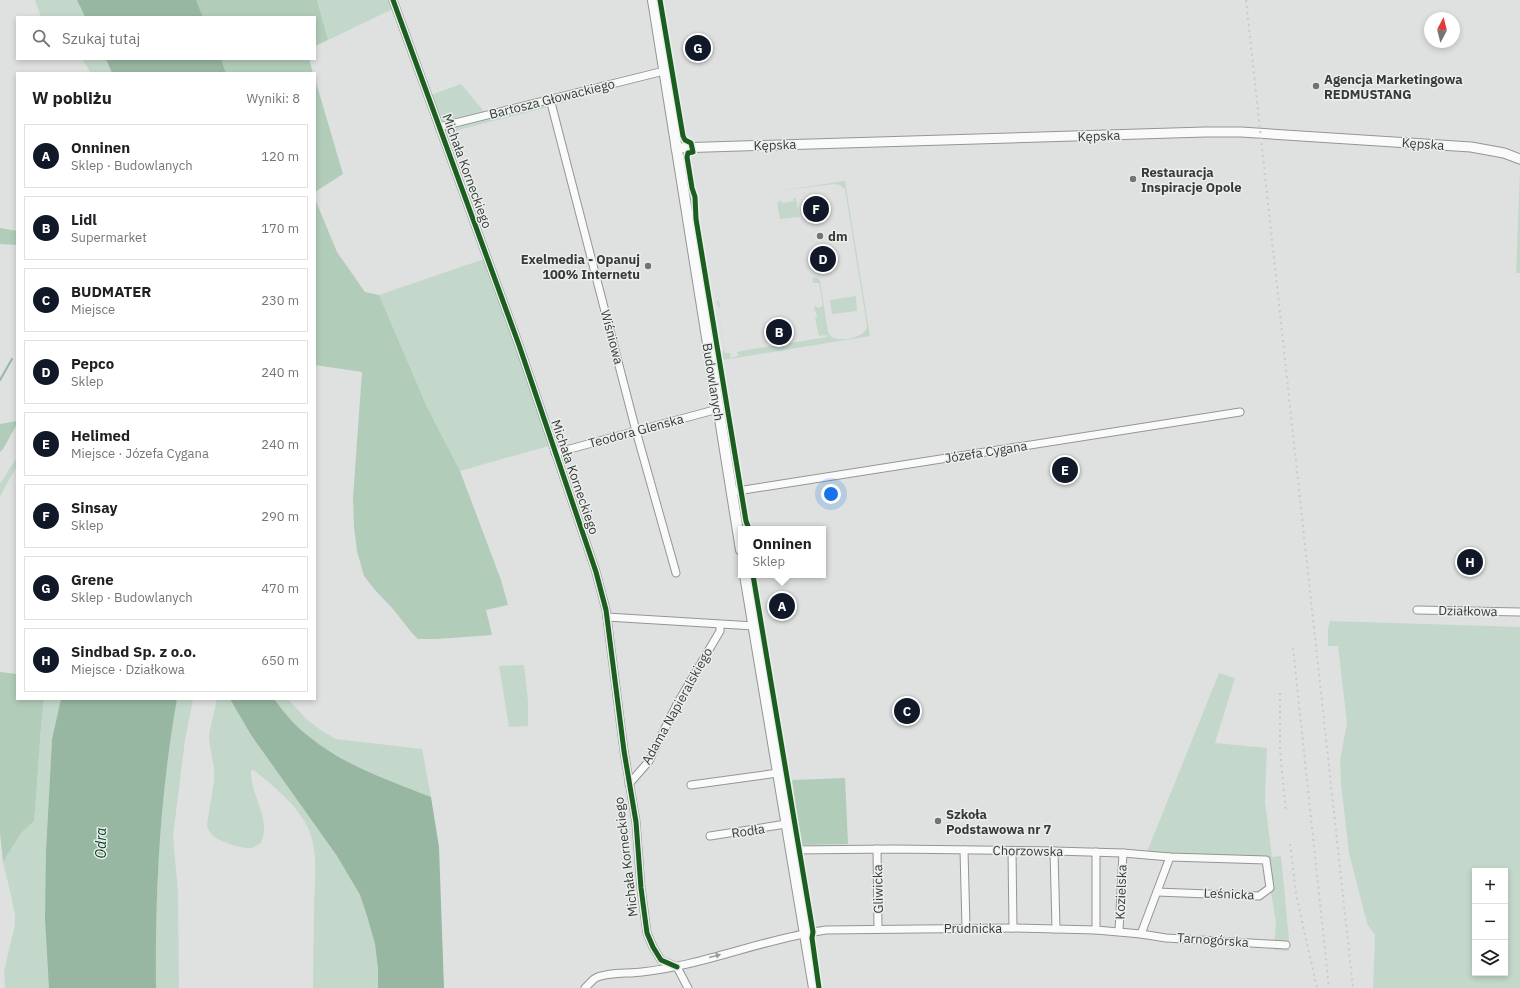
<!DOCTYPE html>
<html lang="pl">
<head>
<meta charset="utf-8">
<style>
	:root { --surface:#fff; --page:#f2f2f2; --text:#202124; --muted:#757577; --line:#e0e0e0; --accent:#111827 }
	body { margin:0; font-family:"IBM Plex Sans",sans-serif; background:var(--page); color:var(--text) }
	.controls { position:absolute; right:12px; bottom:12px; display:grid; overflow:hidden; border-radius:0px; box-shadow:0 2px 6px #0003 }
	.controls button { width:36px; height:36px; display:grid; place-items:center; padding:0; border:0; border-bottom:1px solid var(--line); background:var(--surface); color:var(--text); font:20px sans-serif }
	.compass { position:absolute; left:1424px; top:12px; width:36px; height:36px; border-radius:50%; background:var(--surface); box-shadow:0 2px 6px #0003; rotate:7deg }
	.you { position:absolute; left:831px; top:494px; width:14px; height:14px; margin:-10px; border:3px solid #fff; border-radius:50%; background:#1a73e8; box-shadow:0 0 0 6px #1a73e833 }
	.badge { display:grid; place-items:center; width:26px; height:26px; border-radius:50%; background:var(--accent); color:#fff; font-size:13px; font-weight:700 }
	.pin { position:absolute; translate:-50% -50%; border:2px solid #fff; box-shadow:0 1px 4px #0006 }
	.popup { position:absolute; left:738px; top:526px; width:88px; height:52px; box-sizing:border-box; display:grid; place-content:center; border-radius:0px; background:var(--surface); filter:drop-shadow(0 1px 3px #0005); font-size:13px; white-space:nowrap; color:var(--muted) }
	.popup b { font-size:15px; color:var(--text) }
	.popup::after { content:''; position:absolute; left:50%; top:100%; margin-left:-8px; border:8px solid transparent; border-top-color:var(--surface) }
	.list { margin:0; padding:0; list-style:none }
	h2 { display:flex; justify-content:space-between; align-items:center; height:52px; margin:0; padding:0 16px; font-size:17px }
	h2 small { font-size:13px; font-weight:400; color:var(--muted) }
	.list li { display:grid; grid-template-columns:26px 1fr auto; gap:12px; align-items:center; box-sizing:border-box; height:64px; margin:0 8px 8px; padding:0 8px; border:1px solid var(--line); border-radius:0px }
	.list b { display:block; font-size:15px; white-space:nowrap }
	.list p { margin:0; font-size:13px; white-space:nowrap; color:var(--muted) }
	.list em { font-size:13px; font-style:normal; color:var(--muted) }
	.icon { flex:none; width:22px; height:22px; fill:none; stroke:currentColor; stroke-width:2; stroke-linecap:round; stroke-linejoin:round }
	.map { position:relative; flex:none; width:1520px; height:988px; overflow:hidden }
	.search { position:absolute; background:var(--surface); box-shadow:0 2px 6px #0003; left:16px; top:16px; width:300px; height:44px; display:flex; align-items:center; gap:10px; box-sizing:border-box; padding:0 14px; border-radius:0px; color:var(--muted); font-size:15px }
	.panel { position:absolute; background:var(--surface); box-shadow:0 2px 6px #0003; left:16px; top:72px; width:300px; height:628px; border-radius:0px }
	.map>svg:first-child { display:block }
	.green { fill:#c3d8ca; fill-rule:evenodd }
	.forest { fill:#b2ccba }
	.water { fill:#98b7a2 }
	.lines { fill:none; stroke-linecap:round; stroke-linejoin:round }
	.stream { stroke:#98b7a2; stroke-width:2 }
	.minor-casing { stroke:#939694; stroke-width:9 }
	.tertiary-casing { stroke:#939694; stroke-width:11 }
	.secondary-casing { stroke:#939694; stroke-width:12 }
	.minor { stroke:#fafafa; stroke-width:7 }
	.tertiary { stroke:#fafafa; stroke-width:9 }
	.secondary { stroke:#fafafa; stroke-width:10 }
	.rail { stroke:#c9cac9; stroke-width:2; stroke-dasharray:2 4; stroke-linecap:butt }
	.cycleway-casing { stroke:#eaefec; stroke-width:8 }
	.cycleway { stroke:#1b5e20; stroke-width:5 }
	.oneway { fill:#999a9a }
	.poi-dot { fill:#727473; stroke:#eaefec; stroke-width:1.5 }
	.labels { text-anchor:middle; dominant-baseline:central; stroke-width:3; stroke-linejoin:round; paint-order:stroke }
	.poi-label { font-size:13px; font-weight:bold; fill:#383a39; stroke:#eaefec; text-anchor:start }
	.street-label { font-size:13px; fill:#383a39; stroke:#eaefec }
	.water-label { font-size:14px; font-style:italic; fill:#0a4125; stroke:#eaefec }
</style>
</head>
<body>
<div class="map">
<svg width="1520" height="988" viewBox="0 0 1520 988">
	<rect width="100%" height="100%" fill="#dee1df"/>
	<g class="green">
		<polygon points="35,0 77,0 85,17 41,17"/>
		<polygon points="317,0 393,0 395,8 328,40"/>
		<polygon points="82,59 106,59 112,73 91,73"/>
		<polygon points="664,71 552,106 458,130 446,146 428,96 461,84 487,115"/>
		<polygon points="1520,171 1520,273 1516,273"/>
		<path d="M845 181 870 336 723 360 722 355 724 349 717 300 719 302 720 307H718L725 353H730V358L739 356 737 352 741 351 827 337V335L819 336 815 318H817L816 311H814L815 305 818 308 823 306 819 283H813L812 279 814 277 818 278 820 281 828 332C830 335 831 337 834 338 843 342 866 337 867 326L845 189 840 185 835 184 777 191Z"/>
		<polygon points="793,198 796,199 799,217 780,219 777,203 781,200 782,203 794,201"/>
		<polygon points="487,258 552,445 460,471 427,407 379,295"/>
		<polygon points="856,296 857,311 832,314 830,300"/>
		<polygon points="17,457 17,466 0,496 0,484"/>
		<path d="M1330 621 1520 627V988H1373L1375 935 1368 925 1365 915 1349 853 1341 784 1340 761 1347 723 1338 646H1328V629ZM1475 871H1505V973H1475Z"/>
		<polygon points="524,665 528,701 528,726 509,727 499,666"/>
		<polygon points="1219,673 1235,678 1215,743 1267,748 1265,801 1272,857 1281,856 1289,940 1289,951 1274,950 1276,923 1266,860 1144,855 1149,847"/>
		<path d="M44 699H61L52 739 46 850 50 988H5L4 971 15 925V915L11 895 3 862 21 833 34 821C38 780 39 740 44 699Z"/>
		<path d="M177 699H193L185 740 173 836 178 893 179 988H156C155 891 160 794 177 699Z"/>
		<path d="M217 699H230L251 735 337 856 360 895 367 916 375 944 378 969V988H313C313 960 314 931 314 903 315 879 318 852 309 830 298 805 274 787 254 770L251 771C250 796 272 818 261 843 257 845 254 848 249 848 242 849 219 841 213 836 210 833 208 829 207 825L214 781V768L210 746 209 734Z"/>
		<path d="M274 699H288L306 719 322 731 336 739 422 749 431 797C388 780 343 764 307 735 294 725 284 712 274 699Z"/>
	</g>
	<g class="forest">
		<polygon points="196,0 317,0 328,40 315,46 315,17 203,17"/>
		<polygon points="221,59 309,59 313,73 226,73"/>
		<polygon points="315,79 343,174 315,192"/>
		<polygon points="315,199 337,252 365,292 379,295 427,407 460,471 501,580 508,605 486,610 492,635 436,639 418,639 412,633 393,609 375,590 364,576 357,551 354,527 353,498 362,372 315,365"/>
		<polygon points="0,228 17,231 17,245 0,244"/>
		<polygon points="17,421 17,424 3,449 0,452 0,424"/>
		<path d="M0 672 17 674V699H44C39 740 38 780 34 821L21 833 3 862 0 833Z"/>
		<polygon points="845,778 848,844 801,845 792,780"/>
	</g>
	<g class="water">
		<polygon points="77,0 196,0 203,17 85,17"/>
		<polygon points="106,59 221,59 226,73 112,73"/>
		<path d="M61 699H177C160 795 155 891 156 988H49L45 919 46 850 52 739Z"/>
		<path d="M230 699H274C284 712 294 725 307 735 343 765 388 780 431 797L439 847 444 988H378V969L375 944 367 916 360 895 337 856 251 735Z"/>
	</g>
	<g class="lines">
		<polyline class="stream" points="0,380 12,359"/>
		<g class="minor-casing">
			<g id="minor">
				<polyline points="393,0 519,345 596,572 606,610 624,751 636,822 641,888 647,933 653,947 661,960 677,967"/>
				<polyline points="550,99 636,431 676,573"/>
				<polyline points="439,127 664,71"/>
				<polyline points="555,453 718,409"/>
				<polyline points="731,492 1240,412"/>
				<polyline points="1417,610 1520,612"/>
				<polyline points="607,617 754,626"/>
				<polyline points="629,784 649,761 677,704 720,631 720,625"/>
				<polyline points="691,785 778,773"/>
				<polyline points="710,836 786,824"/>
				<polyline points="877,849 878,929"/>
				<polyline points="791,850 894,849 1054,851 1123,853 1170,857 1266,860 1270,888 1259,896 1157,892"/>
				<polyline points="964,850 966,928"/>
				<polyline points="1012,851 1013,928"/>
				<polyline points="1054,851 1056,929"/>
				<polyline points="1096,852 1096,930"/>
				<polyline points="1119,931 1123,853"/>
				<polyline points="1141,934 1170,857"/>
				<polyline points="677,967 688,988"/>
				<path d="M585 988C588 985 591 982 594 979 604 972 628 974 642 972 704 965 763 939 826 930L1013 928 1096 930 1141 934 1166 938 1286 945"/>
			</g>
		</g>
		<g class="tertiary-casing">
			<polyline id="tertiary" points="676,148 1205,132 1241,132 1471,147 1504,153 1520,159"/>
		</g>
		<g class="secondary-casing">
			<g id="secondary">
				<polyline points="653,0 741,550"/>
				<polyline points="745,575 814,988"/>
			</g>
		</g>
		<use href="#minor" class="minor"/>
		<use href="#tertiary" class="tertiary"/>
		<use href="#secondary" class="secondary"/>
		<g class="rail">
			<polyline points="1246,0 1353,988"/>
			<polyline points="1293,648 1329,988"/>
			<polyline points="1280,693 1280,750 1286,812"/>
			<polyline points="1290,844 1296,894 1317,988"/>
		</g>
		<g class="cycleway-casing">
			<g id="cycleway">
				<polyline points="393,0 519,345 596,572 606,610 624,751 636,822 641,888 647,933 653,947 661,960 677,967"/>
				<polyline points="660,0 683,136 685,140 691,143 693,152 688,153 687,157 692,188 695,197 696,219 746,521 749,529"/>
				<polyline points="753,575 813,932 812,938 819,988"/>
			</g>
		</g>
		<use href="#cycleway" class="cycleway"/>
	</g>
	<defs><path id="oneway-solid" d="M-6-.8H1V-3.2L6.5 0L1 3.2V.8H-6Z"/></defs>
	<use class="oneway" href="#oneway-solid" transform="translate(715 956) rotate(-15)"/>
	<g class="poi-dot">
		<circle cx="1316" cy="86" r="4"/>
		<circle cx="1133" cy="179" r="4"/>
		<circle cx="820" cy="236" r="4"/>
		<circle cx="648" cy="266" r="4"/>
		<circle cx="938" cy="821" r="4"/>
	</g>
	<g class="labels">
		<g class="poi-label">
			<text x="1324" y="79">Agencja Marketingowa<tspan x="1324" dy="15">REDMUSTANG</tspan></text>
			<text x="1141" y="172">Restauracja<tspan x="1141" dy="15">Inspiracje Opole</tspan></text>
			<text x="828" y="236">dm</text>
			<text x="640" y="259" text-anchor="end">Exelmedia - Opanuj<tspan x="640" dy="15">100% Internetu</tspan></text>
			<text x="946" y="814">Szkoła<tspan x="946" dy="15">Podstawowa nr 7</tspan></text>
		</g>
		<g class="street-label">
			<text transform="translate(552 99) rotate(-14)">Bartosza Głowackiego</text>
			<text transform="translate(1099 136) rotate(-2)">Kępska</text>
			<text transform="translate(1423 144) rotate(4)">Kępska</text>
			<text transform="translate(775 145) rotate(-2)">Kępska</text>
			<text transform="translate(467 171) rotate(70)">Michała Korneckiego</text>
			<text transform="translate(612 337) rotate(75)">Wiśniowa</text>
			<text transform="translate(713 382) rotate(81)">Budowlanych</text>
			<text transform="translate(636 431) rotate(-15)">Teodora Glenska</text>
			<text transform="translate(986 452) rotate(-9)">Józefa Cygana</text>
			<text transform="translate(575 477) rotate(71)">Michała Korneckiego</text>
			<text transform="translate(1468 611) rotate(1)">Działkowa</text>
			<text transform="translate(677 706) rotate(-61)">Adama Napieralskiego</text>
			<text transform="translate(748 831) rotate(-9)">Rodła</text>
			<text transform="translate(1028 851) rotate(1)">Chorzowska</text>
			<text transform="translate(626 857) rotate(-97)">Michała Korneckiego</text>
			<text transform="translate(878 889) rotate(-91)">Gliwicka</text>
			<text transform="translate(1121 892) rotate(-88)">Kozielska</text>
			<text transform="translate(1229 894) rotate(2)">Leśnicka</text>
			<text x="973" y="928">Prudnicka</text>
			<text transform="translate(1213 940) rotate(4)">Tarnogórska</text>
		</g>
		<g class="water-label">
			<text transform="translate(101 843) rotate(-90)">Odra</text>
		</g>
	</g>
</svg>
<div class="controls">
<button>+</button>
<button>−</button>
<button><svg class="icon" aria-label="layers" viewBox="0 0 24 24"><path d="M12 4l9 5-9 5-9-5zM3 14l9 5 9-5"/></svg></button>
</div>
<svg class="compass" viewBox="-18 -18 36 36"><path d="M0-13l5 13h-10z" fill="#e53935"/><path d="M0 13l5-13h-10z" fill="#757577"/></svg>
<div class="you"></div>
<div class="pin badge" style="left:782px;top:606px">A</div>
<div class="popup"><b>Onninen</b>Sklep</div>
<div class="pin badge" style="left:779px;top:332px">B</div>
<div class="pin badge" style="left:907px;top:711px">C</div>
<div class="pin badge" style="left:823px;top:259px">D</div>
<div class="pin badge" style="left:1065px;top:470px">E</div>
<div class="pin badge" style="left:816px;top:209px">F</div>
<div class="pin badge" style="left:698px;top:48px">G</div>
<div class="pin badge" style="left:1470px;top:562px">H</div>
<div class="search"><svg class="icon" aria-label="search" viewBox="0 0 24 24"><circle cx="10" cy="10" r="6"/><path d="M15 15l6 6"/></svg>Szukaj tutaj</div>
<section class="panel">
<h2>W pobliżu<small>Wyniki: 8</small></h2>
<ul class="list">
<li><span class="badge">A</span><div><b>Onninen</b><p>Sklep · Budowlanych</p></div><em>120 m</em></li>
<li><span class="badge">B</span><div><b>Lidl</b><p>Supermarket</p></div><em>170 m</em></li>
<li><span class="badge">C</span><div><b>BUDMATER</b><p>Miejsce</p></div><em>230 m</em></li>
<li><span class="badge">D</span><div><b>Pepco</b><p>Sklep</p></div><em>240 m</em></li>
<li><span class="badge">E</span><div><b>Helimed</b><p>Miejsce · Józefa Cygana</p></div><em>240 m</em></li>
<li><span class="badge">F</span><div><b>Sinsay</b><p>Sklep</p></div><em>290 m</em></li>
<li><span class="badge">G</span><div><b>Grene</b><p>Sklep · Budowlanych</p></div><em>470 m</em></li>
<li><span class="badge">H</span><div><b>Sindbad Sp. z o.o.</b><p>Miejsce · Działkowa</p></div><em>650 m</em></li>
</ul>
</section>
</div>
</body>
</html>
